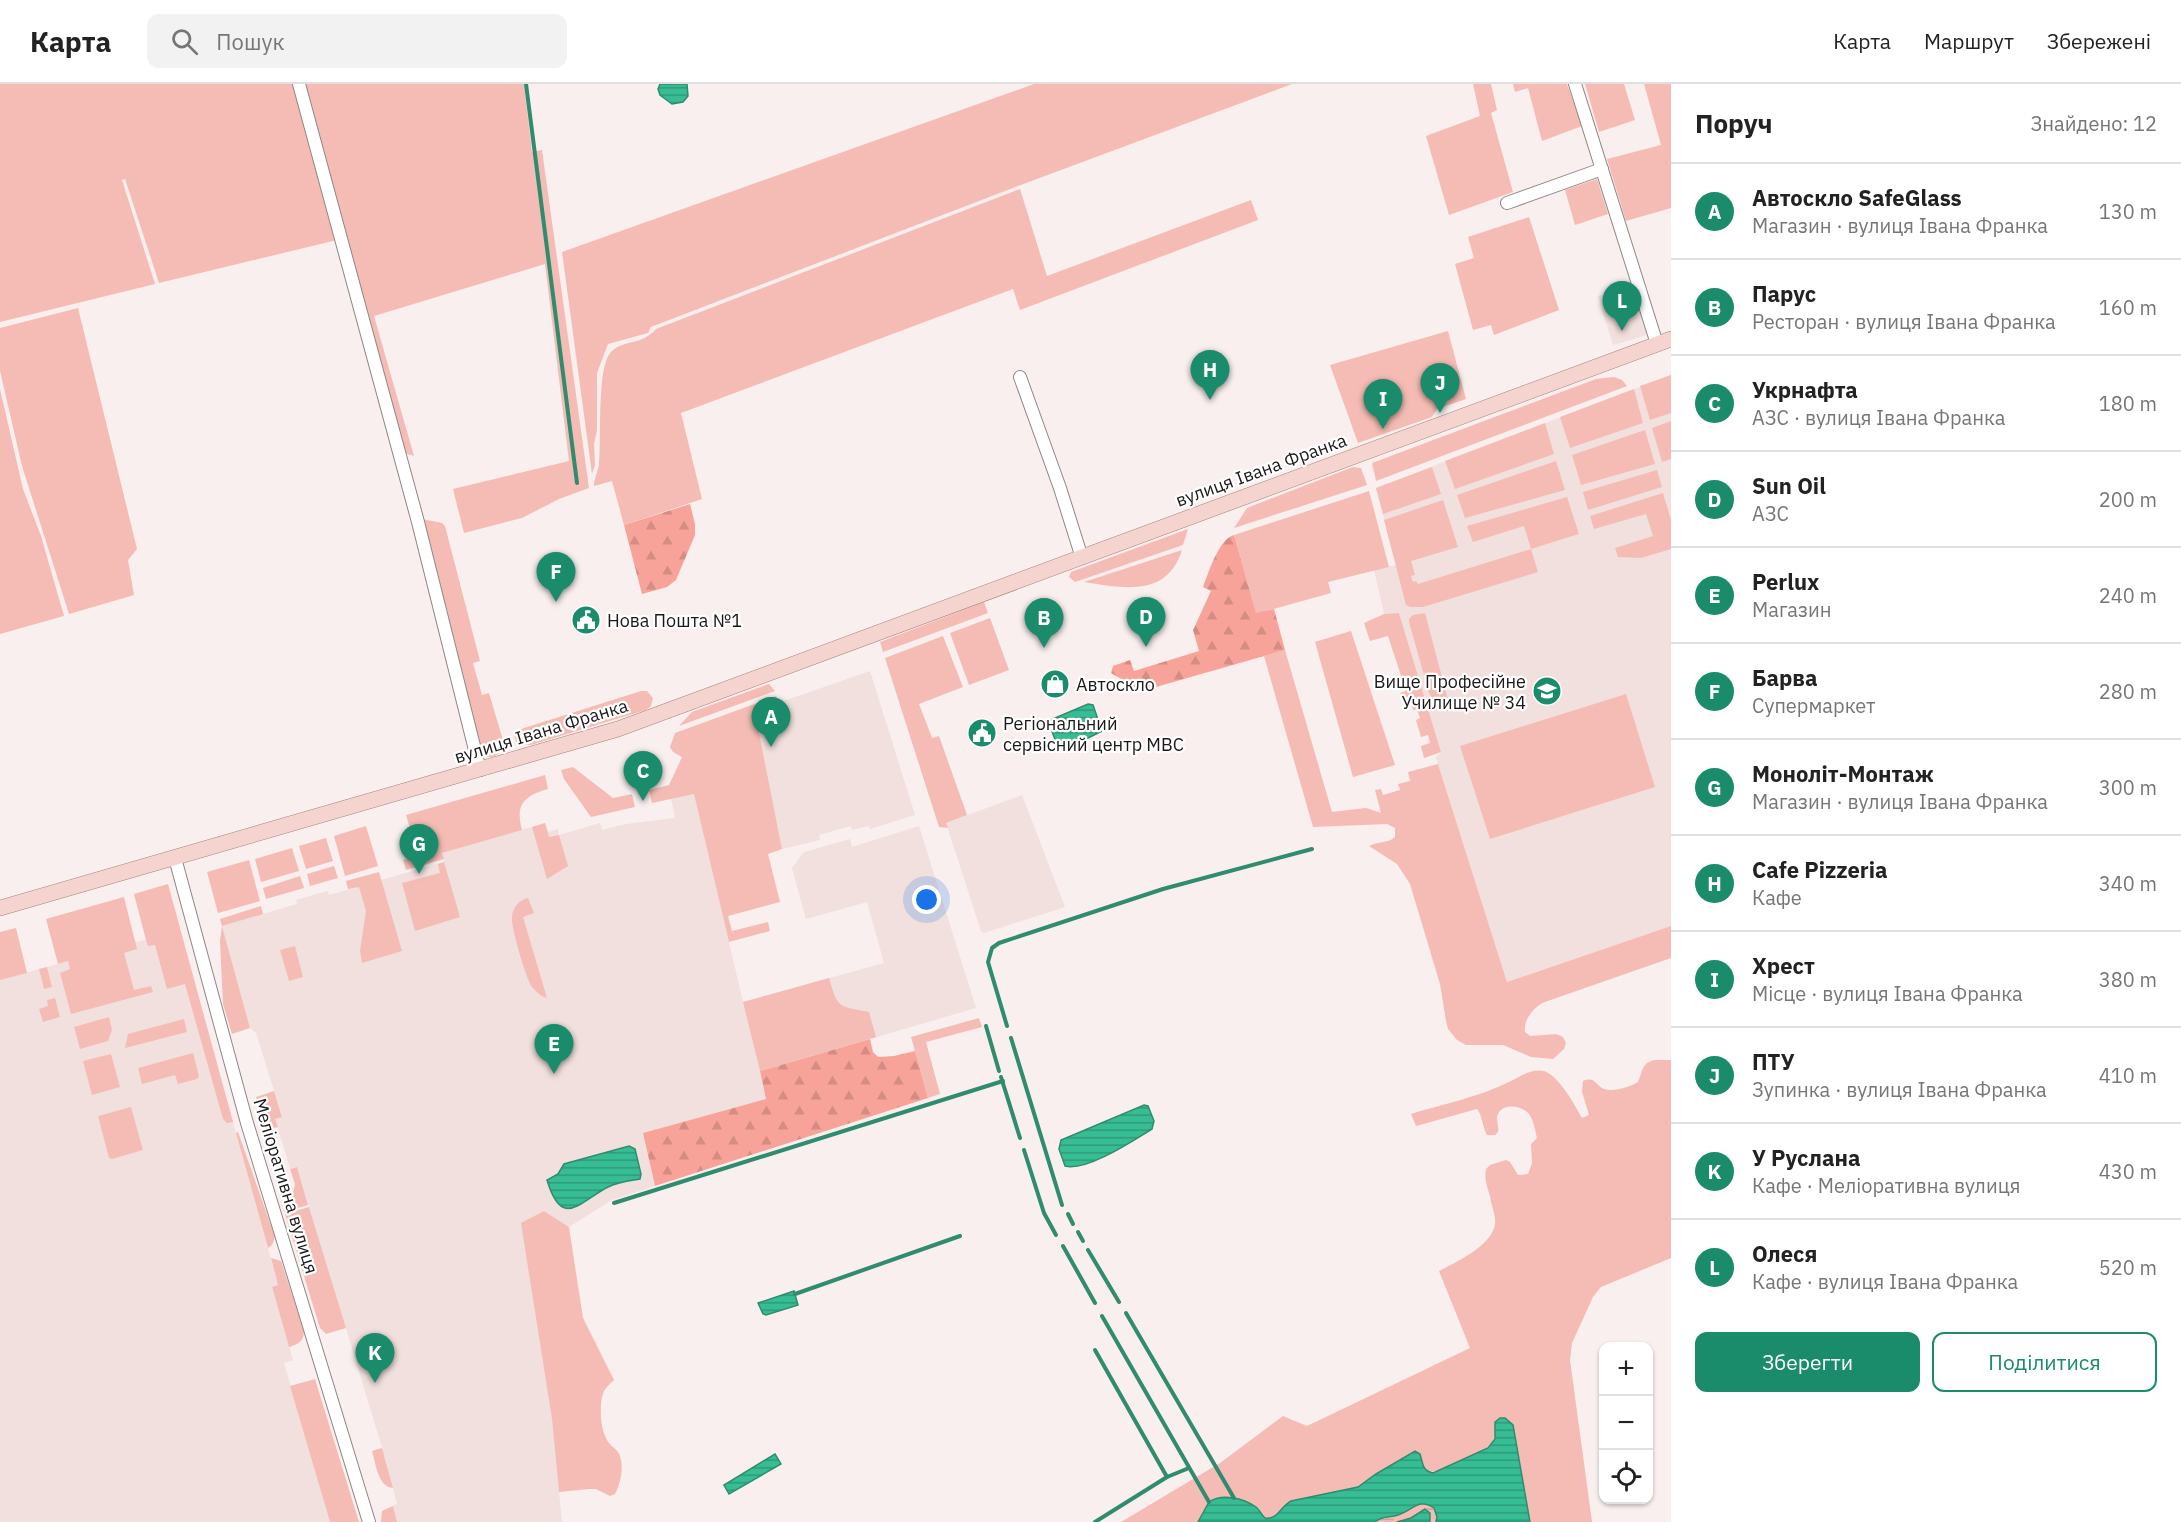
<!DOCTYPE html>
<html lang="uk">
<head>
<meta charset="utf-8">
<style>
	:root { --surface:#fff; --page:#f2f2f2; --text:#222; --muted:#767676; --line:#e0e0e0; --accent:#1a8b6b }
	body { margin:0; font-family:"IBM Plex Sans",sans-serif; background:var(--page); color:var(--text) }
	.controls { position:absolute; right:18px; bottom:18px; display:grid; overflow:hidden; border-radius:12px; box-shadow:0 2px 4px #0004 }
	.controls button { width:54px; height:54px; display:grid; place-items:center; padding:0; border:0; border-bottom:2px solid var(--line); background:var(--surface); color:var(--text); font:30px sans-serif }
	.you { position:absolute; left:927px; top:816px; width:21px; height:21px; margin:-15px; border:4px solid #fff; border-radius:50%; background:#1a73e8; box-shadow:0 0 0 9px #1a73e833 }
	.badge { display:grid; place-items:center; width:39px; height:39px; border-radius:50%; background:var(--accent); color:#fff; font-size:20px; font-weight:700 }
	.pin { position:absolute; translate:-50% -50px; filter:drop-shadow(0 2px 3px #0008) }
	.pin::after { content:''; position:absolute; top:32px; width:21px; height:18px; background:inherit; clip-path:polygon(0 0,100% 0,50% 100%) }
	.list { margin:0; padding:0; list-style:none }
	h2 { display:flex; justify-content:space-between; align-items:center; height:78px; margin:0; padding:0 24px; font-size:26px }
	h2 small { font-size:20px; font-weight:400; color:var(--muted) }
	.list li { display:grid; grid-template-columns:39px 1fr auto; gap:18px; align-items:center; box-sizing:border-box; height:96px; padding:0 24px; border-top:2px solid var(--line) }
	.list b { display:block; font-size:22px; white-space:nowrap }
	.list p { margin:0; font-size:20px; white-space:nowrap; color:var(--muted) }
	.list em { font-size:20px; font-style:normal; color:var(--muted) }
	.actions { display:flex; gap:12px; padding:18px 24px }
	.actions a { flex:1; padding:14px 0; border:2px solid var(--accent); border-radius:12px; text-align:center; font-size:21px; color:var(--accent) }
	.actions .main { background:var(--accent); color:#fff }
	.icon { flex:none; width:33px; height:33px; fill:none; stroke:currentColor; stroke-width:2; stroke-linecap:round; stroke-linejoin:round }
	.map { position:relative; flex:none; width:1671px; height:1438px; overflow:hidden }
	header { display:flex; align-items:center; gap:36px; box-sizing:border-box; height:84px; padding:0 30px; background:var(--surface); border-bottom:2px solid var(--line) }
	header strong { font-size:28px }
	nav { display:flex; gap:33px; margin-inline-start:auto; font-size:21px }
	.search { width:420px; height:54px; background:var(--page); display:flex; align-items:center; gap:15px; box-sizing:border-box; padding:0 21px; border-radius:12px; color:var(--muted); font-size:22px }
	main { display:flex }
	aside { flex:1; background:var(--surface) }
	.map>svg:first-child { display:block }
	.built { fill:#f1e0dd }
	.green { fill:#f5bcb5 }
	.forest { fill:url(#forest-firs) }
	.wetland { fill:url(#wetland-marsh) }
	.water { fill:url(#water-rules); stroke:#2f8c6f; stroke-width:1.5 }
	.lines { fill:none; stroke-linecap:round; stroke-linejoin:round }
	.stream { stroke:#2f8c6f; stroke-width:4 }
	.minor-casing { stroke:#8e8786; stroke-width:14 }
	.major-casing { stroke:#a5807b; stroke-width:16 }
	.minor { stroke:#fff; stroke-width:12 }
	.major { stroke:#f5d4d0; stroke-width:15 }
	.labels { text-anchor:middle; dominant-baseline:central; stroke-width:4.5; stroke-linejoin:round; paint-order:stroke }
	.street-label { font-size:18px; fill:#1b1818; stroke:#fff }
	.poi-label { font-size:18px; fill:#1b1818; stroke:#fff; text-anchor:start }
</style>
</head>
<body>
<header>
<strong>Карта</strong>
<div class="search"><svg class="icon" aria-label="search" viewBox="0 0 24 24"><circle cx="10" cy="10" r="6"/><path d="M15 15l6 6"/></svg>Пошук</div>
<nav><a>Карта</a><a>Маршрут</a><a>Збережені</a></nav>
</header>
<main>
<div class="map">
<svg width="1671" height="1438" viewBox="0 0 1671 1438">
	<defs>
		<pattern id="forest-firs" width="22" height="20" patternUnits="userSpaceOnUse" patternTransform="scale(1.5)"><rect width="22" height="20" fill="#f8a399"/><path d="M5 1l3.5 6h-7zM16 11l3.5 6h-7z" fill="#d48c83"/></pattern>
		<pattern id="wetland-marsh" width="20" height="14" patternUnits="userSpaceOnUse" patternTransform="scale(1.5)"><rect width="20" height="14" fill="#f5bcb5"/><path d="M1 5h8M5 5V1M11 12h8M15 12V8" fill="none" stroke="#d1a19b"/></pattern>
		<pattern id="water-rules" width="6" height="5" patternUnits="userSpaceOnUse" patternTransform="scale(1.5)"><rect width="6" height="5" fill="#37bd94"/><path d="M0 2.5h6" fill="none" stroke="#2e9978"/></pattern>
	</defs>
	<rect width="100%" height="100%" fill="#f8efee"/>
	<g class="built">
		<polygon points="1632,202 1647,251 1613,261 1598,212"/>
		<polygon points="1671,291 1671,842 1507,898 1436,673 1441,668 1399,529 1384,530 1374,486 1396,481 1376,404"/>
		<polygon points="870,587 915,731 870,745 869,742 852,746 851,742 819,751 820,756 782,765 755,627"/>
		<polygon points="694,709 743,918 884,879 867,818 806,835 792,784 804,768 850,755 852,763 919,742 976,924 760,987 766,1015 643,1049 655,1102 612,1116 569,1143 544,1127 552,1335 562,1438 397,1438 393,1422 397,1420 384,1370 297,1083 290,1084 275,1035 282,1032 256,949 250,944 222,842 297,820 296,816 310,812 328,807 329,811 444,778 442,769 545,739 548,748 558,745 559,751 600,739 602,746 626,740 675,734 671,714"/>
		<polygon points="1022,711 1065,823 984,849 981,847 946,739"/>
		<polygon points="180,846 278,1201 272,1204 293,1276 284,1279 330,1438 0,1438 0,896"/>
	</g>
	<g class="green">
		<polygon points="0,0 295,0 337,156 159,199 125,95 122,96 155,200 0,238"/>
		<polygon points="304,0 524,0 532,68 542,66 589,404 559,415 522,434 464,449 453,405 569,377 545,180 374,232 414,372 405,369"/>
		<polygon points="1034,0 1292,0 1018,102 651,243 648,249 608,260 597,289 597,346 594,360 595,381 592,390 562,168"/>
		<polygon points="1473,0 1491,0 1497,26 1491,29 1513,108 1449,131 1426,52 1480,32"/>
		<polygon points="1513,0 1567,0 1582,42 1542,57 1528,4 1515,8"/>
		<polygon points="1585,0 1624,0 1635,36 1599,48"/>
		<polygon points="1644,0 1671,0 1671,124 1626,137 1607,75 1661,61"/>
		<polygon points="1597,95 1608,130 1575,141 1565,106"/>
		<path d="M1020 105 1047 192 1251 116 1258 136 1020 226 1013 205 681 329 702 415 624 441 612 397 594 402C594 394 598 388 599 380 602 357 596 280 612 267 625 255 641 262 656 245Z"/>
		<polygon points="1529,133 1559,226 1494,251 1491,241 1473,246 1455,180 1474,174 1468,153"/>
		<polygon points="78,224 137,465 128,476 134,511 69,530 22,382 0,287 0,244"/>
		<polygon points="1448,247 1466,315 1437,325 1432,333 1358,359 1330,281"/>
		<polygon points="1671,291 1671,329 1650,336 1640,302"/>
		<polygon points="1614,293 1622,296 1627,302 1376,397 1372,379 1596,295"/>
		<polygon points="0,305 23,405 41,452 64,532 0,550"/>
		<polygon points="1634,305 1643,339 1570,364 1560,333"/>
		<polygon points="1671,337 1671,375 1662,378 1652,344"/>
		<polygon points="1545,339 1554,370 1455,405 1445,377"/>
		<polygon points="1645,346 1655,380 1581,401 1572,371"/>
		<polygon points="1556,377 1565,406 1465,434 1457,411"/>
		<polygon points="1353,383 1361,384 1367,401 1234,444 1247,424"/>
		<polygon points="1432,383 1441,410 1383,430 1376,404"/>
		<polygon points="1657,386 1662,403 1588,426 1583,408"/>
		<polygon points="1369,407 1389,483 1328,498 1331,509 1256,530 1234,451"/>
		<polygon points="1663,409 1671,436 1671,465 1641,474 1618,473 1615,464 1653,452 1646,430 1594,445 1590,432"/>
		<polygon points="1567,413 1579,450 1531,465 1538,488 1423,523 1410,523 1406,521 1384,436 1443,416 1458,463 1411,477 1415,491 1411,492 1413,498 1416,497 1418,500 1531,465 1524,442 1473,458 1467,442"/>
		<path d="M422 435 442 439 445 442 480 577 473 579 482 611 489 609 503 656C505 669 493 677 482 671Z"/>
		<polygon points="1188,445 1183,461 1075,498 1069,493 1071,488"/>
		<path d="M1182 466C1167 514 1123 504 1084 498Z"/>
		<polygon points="984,518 988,529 883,568 880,558"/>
		<polygon points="1399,529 1441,668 1424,674 1421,662 1430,659 1428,651 1421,653 1416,636 1420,634 1417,625 1413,626 1410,616 1403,618 1400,609 1406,607 1388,552 1370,557 1364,539 1384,530"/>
		<polygon points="1425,529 1448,616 1450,627 1439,627 1429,609 1409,538 1409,535 1413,531"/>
		<polygon points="990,534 1009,586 969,601 950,549"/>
		<polygon points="1351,547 1395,681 1353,693 1315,558"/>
		<polygon points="943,552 963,603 919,620 932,654 939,652 967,731 946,739 948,744 939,743 885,574"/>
		<path d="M1285 566 1332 728 1366 724 1381 729 1375 706 1381 705 1383 711 1400 706 1398 700 1410 697 1408 688 1438 680 1507 898 1671 842V874L1542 919C1533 925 1523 936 1525 948L1530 952 1556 950 1563 953 1566 959 1564 965 1553 975 1531 973 1503 961H1466L1457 956 1448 945 1446 937 1440 900 1410 800 1397 780 1369 762C1378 757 1387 760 1395 753V744L1387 740 1313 743 1264 572Z"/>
		<polygon points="769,600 775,607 679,642 692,628"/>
		<polygon points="641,607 647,607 653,614 651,622 646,626 531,661 517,661 514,650 521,645"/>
		<polygon points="1626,610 1655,703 1490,755 1460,662"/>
		<polygon points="776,612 779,619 755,628 782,765 768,770 780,818 728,832 732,847 768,838 770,847 729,858 694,710 652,719 649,706 669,701 682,673 673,668 670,663 675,649"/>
		<polygon points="573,683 613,714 632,710 635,723 591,733 564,695 561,686"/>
		<path d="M545 691 548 705C524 712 515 720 522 746L442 769 444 775 406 786 403 776 418 771 406 731Z"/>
		<polygon points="545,739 549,753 559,751 568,782 547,795 532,743"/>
		<polygon points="366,742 378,782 345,792 334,752"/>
		<polygon points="326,754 333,777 306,785 299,762"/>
		<polygon points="292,764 299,787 261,798 255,775"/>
		<polygon points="249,776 260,817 218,829 207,788"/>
		<polygon points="444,778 460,833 415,847 402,799 440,789 438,780"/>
		<polygon points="334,782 338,794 310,802 307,790"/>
		<polygon points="379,788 402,867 362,879 360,867 366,827 359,803 348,805 346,797"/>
		<polygon points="300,792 304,804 266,815 263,804"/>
		<polygon points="168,800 233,1038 227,1039 223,1035 185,900 167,905 155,861 148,862 146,856 134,810"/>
		<polygon points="124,813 137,865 124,869 134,906 151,902 153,908 71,930 60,889 70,885 68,877 58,880 46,835"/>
		<path d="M528 814 534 829 523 833 547 914C541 912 536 908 532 903 526 895 511 843 512 834 512 824 519 816 528 814Z"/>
		<polygon points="261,822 263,830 222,842 250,944 232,950 223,920 220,857 222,842 220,835"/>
		<polygon points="16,844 27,889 0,896 0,848"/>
		<polygon points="295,862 303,893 289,897 280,866"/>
		<polygon points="47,883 52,903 44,905 39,885"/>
		<path d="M829 894C838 925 838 922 869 928L876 953 760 987 743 918Z"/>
		<polygon points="55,914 60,933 43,938 39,925 48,922 47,916"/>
		<polygon points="109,933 112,946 108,957 80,965 74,943"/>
		<polygon points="979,934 982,943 926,958 940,1010 928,1014 911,953"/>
		<polygon points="184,935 187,948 125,964 128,950"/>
		<polygon points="193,969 199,992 197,995 178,1000 175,991 142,1000 138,984"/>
		<polygon points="111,970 120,1003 92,1011 83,977"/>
		<path d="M1654 976H1671V1174L1601 1203 1593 1213 1572 1259 1570 1276 1592 1438H1530L1515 1350 1505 1334H1500L1495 1338C1495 1346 1496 1354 1491 1361 1485 1368 1434 1392 1427 1387 1422 1384 1422 1375 1420 1370L1376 1390 1358 1403 1350 1406 1291 1417C1280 1423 1278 1436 1265 1435L1259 1425 1248 1419 1209 1418 1198 1438H1121L1220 1379 1283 1332 1307 1342 1470 1264 1439 1187C1456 1178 1492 1162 1495 1140 1496 1131 1491 1121 1490 1112 1487 1103 1484 1094 1486 1085L1490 1081 1506 1076 1510 1078 1518 1091 1528 1090 1532 1079 1531 1060 1537 1054C1535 1046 1534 1037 1529 1030 1522 1021 1500 1018 1497 1033 1497 1038 1499 1043 1498 1048L1495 1051H1487C1482 1043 1483 1032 1477 1025L1416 1042 1411 1030C1443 1020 1479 1013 1509 998 1519 993 1532 984 1544 987 1559 992 1575 1021 1582 1034L1589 1031 1582 1008 1583 997C1595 992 1595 1001 1604 1005 1613 1008 1630 1003 1638 998 1643 987 1641 980 1654 976Z"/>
		<path d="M274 1007 282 1033 275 1035 278 1043 275 1044C262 1040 260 1025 256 1013Z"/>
		<polygon points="131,1023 143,1066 112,1075 109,1074 98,1032"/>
		<polygon points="238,1048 275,1153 272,1161 268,1164 236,1049"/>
		<polygon points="297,1083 308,1121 284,1128 283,1124 290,1121 295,1100 290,1085"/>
		<polygon points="309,1123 346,1244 326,1250 320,1244 285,1130"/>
		<path d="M544 1127 569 1143 583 1234 614 1296C611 1299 607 1302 604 1307 599 1318 600 1343 606 1354 608 1360 614 1363 618 1368 625 1379 621 1399 615 1410L610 1412 596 1405H589L559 1408 552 1335 521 1139Z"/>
		<path d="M271 1174 281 1177 304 1247C304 1258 298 1260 289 1263L272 1203 278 1201Z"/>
		<polygon points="315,1295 359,1438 330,1438 290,1302"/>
		<path d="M382 1364 393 1404C378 1403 376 1380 372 1367Z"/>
		<polygon points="393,1422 397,1438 381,1438 382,1427"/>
	</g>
	<g class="forest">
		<polygon points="690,420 695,440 695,451 676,496 667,503 642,510 624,441"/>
		<path d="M1234 451 1256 529 1274 525 1285 566 1142 607 1111 589 1113 582 1130 576 1134 587 1199 567 1193 546 1211 507 1203 503C1209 488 1218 456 1234 451Z"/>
		<polygon points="870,955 873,968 878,973 894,972 915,967 928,1014 655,1102 643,1049 766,1015 760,987"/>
	</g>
	<path class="wetland" d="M1422 1419C1433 1422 1439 1427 1436 1438H1430L1431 1431 1425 1425 1411 1434 1397 1438H1375C1383 1431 1390 1435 1399 1431 1408 1427 1413 1421 1422 1419Z"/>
	<g class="water">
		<polygon points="660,0 687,0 688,12 683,18 672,20 660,11 658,5"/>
		<polygon points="1088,620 1093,621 1102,647 1066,665 1059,666 1048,637"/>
		<path d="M1144 1021 1148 1022 1154 1037 1152 1045C1134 1056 1086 1088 1065 1082L1059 1065 1061 1056Z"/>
		<path d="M629 1062 635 1065 641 1090 640 1095C629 1097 618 1098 608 1103 579 1118 562 1146 547 1096L558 1090 564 1080Z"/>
		<polygon points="794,1207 798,1221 766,1231 763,1230 758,1219"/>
		<path d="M1500 1334H1505L1513 1341 1530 1438H1436L1437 1433 1434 1424C1419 1413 1412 1427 1398 1431 1390 1434 1383 1431 1375 1438H1198L1209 1418C1222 1409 1243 1414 1256 1423 1260 1426 1261 1431 1265 1434 1278 1436 1280 1423 1291 1417L1358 1403 1376 1390 1415 1367 1420 1370C1423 1379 1422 1387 1433 1389L1488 1364 1495 1355V1338Z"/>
		<polygon points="775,1370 781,1380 729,1410 724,1401"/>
		<polygon points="1425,1425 1430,1429 1430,1438 1397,1438 1411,1434"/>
	</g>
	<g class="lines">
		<g class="stream">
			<polyline points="526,0 577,399"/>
			<polyline points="986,942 999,987"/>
			<polyline points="1007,942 988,878 992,864 999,859 1163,805 1312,765"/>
			<polyline points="1011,954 1062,1121"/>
			<polyline points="1001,993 1020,1054"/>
			<polyline points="1024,1066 1044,1129 1056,1151"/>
			<polyline points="614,1119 1003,997"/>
			<polyline points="1068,1130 1073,1140"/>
			<polyline points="1078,1148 1083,1157"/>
			<polyline points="1063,1162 1095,1219"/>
			<polyline points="1088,1166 1119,1218"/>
			<polyline points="795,1210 960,1152"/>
			<polyline points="1126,1229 1234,1414"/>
			<polyline points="1102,1232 1209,1418"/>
			<polyline points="1095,1266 1167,1393"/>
			<polyline points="1095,1438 1167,1393 1189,1384"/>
		</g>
		<g class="minor-casing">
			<g id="minor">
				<polyline points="299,0 418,438 480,686"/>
				<polyline points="1575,0 1657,260"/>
				<polyline points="1507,119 1602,85"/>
				<polyline points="1020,293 1060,404 1082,474"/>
				<polyline points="175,774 247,1039 369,1438"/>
			</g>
		</g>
		<g class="major-casing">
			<polyline id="major" points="0,824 618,645 1671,255"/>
		</g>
		<use href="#minor" class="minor"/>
		<use href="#major" class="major"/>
	</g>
	<defs>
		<g id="civic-disc" transform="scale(1.5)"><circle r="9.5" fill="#1a8b6b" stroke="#fff"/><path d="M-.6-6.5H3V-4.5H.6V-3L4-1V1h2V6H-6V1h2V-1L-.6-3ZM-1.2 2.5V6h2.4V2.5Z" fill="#fff"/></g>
		<g id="shop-disc" transform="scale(1.5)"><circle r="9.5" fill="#1a8b6b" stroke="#fff"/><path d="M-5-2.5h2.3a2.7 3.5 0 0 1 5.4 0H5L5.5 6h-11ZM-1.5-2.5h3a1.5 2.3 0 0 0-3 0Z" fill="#fff"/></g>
		<g id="university-disc" transform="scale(1.5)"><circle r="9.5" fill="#1a8b6b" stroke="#fff"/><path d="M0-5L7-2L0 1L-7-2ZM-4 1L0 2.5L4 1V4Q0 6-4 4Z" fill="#fff"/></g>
	</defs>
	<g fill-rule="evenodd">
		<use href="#civic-disc" x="586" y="536"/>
		<use href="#shop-disc" x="1055" y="600"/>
		<use href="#university-disc" x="1547" y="607"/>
		<use href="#civic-disc" x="982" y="649"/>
	</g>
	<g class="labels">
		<g class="street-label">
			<text transform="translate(1261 386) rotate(-20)">вулиця Івана Франка</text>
			<text transform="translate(541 647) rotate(-17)">вулиця Івана Франка</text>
			<text transform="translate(286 1102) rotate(73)">Меліоративна вулиця</text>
		</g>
		<g class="poi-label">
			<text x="607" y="536">Нова Пошта №1</text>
			<text x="1526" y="597" text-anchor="end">Вище Професійне<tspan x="1526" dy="21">Училище № 34</tspan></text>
			<text x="1076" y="600">Автоскло</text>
			<text x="1003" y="639">Регіональний<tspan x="1003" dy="21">сервісний центр МВС</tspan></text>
		</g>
	</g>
</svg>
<div class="controls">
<button>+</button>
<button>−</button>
<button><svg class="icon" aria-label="locate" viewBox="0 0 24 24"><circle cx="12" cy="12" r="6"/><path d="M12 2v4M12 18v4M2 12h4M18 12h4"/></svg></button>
</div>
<div class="you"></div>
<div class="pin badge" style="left:771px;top:663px">A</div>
<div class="pin badge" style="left:1044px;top:564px">B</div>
<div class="pin badge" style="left:643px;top:717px">C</div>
<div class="pin badge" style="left:1146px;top:563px">D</div>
<div class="pin badge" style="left:554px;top:990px">E</div>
<div class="pin badge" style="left:556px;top:518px">F</div>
<div class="pin badge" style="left:419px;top:790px">G</div>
<div class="pin badge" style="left:1210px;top:316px">H</div>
<div class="pin badge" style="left:1383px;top:345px">I</div>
<div class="pin badge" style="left:1440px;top:329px">J</div>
<div class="pin badge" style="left:375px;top:1299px">K</div>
<div class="pin badge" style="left:1622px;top:247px">L</div>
</div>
<aside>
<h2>Поруч<small>Знайдено: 12</small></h2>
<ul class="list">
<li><span class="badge">A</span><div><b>Автоскло SafeGlass</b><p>Магазин · вулиця Івана Франка</p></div><em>130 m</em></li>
<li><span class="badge">B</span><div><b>Парус</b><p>Ресторан · вулиця Івана Франка</p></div><em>160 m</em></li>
<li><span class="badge">C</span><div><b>Укрнафта</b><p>АЗС · вулиця Івана Франка</p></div><em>180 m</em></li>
<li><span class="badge">D</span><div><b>Sun Oil</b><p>АЗС</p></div><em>200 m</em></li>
<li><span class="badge">E</span><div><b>Perlux</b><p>Магазин</p></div><em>240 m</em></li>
<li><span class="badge">F</span><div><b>Барва</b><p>Супермаркет</p></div><em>280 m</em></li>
<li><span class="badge">G</span><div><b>Моноліт-Монтаж</b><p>Магазин · вулиця Івана Франка</p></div><em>300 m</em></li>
<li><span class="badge">H</span><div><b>Cafe Pizzeria</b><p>Кафе</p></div><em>340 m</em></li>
<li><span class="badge">I</span><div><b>Хрест</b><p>Місце · вулиця Івана Франка</p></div><em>380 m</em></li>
<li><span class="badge">J</span><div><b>ПТУ</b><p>Зупинка · вулиця Івана Франка</p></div><em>410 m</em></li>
<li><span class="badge">K</span><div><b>У Руслана</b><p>Кафе · Меліоративна вулиця</p></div><em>430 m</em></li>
<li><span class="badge">L</span><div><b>Олеся</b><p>Кафе · вулиця Івана Франка</p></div><em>520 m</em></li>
</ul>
<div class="actions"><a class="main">Зберегти</a><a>Поділитися</a></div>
</aside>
</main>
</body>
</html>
